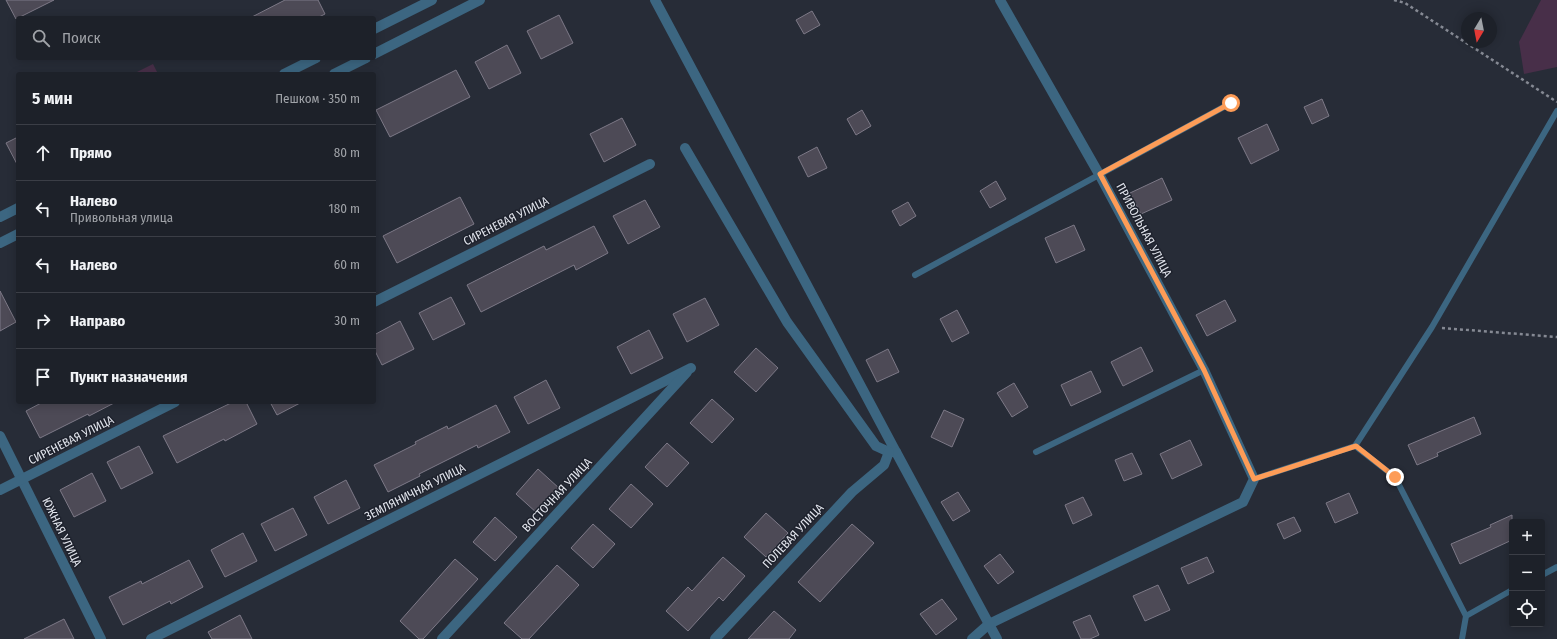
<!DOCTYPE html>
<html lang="ru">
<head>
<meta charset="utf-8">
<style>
	:root { --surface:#1d2129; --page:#2a2e35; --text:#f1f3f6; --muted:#a0a3a8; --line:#3b3e46 }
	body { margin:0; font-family:"Fira Sans Condensed",sans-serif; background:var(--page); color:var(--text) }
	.controls { position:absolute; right:12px; bottom:12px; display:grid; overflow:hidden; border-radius:4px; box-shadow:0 2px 10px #0003 }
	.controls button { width:36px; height:36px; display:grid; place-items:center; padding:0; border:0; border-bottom:1px solid var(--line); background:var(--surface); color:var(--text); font:20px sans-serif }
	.compass { position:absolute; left:1461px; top:12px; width:36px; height:36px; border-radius:50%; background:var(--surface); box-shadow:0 2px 10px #0003; rotate:190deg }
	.stop { position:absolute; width:12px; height:12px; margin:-9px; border:3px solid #fd9c57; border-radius:50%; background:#fff }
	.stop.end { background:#fd9c57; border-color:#fff; box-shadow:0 1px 4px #0008 }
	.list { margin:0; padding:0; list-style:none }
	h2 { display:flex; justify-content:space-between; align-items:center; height:52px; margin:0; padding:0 16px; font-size:17px }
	h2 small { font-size:13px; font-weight:400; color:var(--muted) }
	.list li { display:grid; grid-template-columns:26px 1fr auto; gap:12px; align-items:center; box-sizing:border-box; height:56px; padding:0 16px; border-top:1px solid var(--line) }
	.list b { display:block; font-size:15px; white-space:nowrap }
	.list p { margin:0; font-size:13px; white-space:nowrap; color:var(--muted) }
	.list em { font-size:13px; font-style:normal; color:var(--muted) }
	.icon { flex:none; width:22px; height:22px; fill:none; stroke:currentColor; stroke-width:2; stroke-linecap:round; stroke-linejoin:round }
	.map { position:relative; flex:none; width:1557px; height:639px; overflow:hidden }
	.search { position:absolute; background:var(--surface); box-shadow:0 2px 10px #0003; left:16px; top:16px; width:360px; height:44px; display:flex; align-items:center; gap:10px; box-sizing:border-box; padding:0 14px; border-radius:4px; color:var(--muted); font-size:15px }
	.panel { position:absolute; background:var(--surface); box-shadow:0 2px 10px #0003; left:16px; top:72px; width:360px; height:332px; border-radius:4px }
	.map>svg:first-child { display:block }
	.green { fill:#482f49 }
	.building { fill:#4d4a56; stroke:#7d7987 }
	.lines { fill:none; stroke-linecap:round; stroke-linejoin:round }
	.path { stroke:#858993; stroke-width:2.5; stroke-dasharray:3 3; stroke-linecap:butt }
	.service { stroke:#3c6681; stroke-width:6 }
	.minor { stroke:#3c6681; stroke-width:10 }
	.route { stroke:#fd9c57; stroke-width:5 }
	.labels { text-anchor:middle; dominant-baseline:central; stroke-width:3; stroke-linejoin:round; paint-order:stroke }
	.street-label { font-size:12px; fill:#e2e5ed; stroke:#1e222d }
</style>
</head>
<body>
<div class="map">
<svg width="1557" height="639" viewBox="0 0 1557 639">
	<rect width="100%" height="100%" fill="#272c37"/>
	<g class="green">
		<polygon points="1541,0 1557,0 1557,67 1524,74 1519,42"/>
		<polygon points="153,64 158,74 133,74"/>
	</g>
	<g class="building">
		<polygon points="6,0 54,0 16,19"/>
		<polygon points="285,0 318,0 325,14 317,18 250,18"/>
		<polygon points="812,11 820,25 804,34 796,20"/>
		<polygon points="559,15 573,43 541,59 527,31"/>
		<polygon points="507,45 521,73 489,89 475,62"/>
		<polygon points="456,70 470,97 390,137 376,110"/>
		<polygon points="1322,99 1329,116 1312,124 1304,107"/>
		<polygon points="862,110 871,126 856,135 847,119"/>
		<polygon points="622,118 636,145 604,162 590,134"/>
		<polygon points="1267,124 1279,150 1251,164 1238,138"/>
		<polygon points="18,137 18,166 6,143"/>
		<polygon points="817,147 827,168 808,177 798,157"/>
		<polygon points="1162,178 1172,200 1141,214 1130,193"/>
		<polygon points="996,181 1006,199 990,208 980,191"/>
		<polygon points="460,197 474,224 397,263 383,236"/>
		<polygon points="645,200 660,227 628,244 613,216"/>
		<polygon points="908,202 916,216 900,226 892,211"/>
		<polygon points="1074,225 1085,250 1056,263 1045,238"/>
		<polygon points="594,226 608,253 576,270 574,265 481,312 467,285 544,246 546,250"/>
		<polygon points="0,291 16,322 0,331"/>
		<polygon points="451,297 465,324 433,340 419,313"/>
		<polygon points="705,298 719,325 687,342 673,314"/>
		<polygon points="1225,300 1236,321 1207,336 1196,315"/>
		<polygon points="957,310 969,333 952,342 940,319"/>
		<polygon points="400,321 414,349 382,365 374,349 374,335"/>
		<polygon points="649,330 663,358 631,374 617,347"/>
		<polygon points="1141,347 1153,371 1123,386 1111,362"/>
		<polygon points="756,348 778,368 756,392 734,372"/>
		<polygon points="888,349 899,372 877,382 866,360"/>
		<polygon points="1091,371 1101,392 1071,406 1061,385"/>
		<polygon points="546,380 560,408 528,424 514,397"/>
		<polygon points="1014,383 1028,407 1012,417 997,393"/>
		<polygon points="712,399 734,419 712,443 690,423"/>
		<polygon points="43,402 116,402 89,416 88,414 40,438 26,411"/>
		<polygon points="233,402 246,402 257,424 225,441 224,439 177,463 163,436"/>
		<polygon points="270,402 302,402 277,415"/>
		<polygon points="496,405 510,432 478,448 477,445 419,474 420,476 388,492 374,465 416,444 415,442 447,426 448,429"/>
		<polygon points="944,410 964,419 952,447 931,437"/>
		<polygon points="1474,417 1481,434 1437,453 1438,456 1417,465 1408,445"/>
		<polygon points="1190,440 1202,465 1172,479 1160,454"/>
		<polygon points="667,443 689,463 667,487 645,467"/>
		<polygon points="139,446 153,473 121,489 107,462"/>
		<polygon points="1132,453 1142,474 1124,481 1115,460"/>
		<polygon points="538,469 560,489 538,514 516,494"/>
		<polygon points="92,473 106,501 74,517 60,490"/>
		<polygon points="346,480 360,508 328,524 314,497"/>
		<polygon points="631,484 653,504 631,528 609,509"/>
		<polygon points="958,492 970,511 953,521 941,502"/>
		<polygon points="1349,493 1358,513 1335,523 1326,503"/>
		<polygon points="1083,497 1092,515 1073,524 1065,505"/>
		<polygon points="293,508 307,535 275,551 261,524"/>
		<polygon points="766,513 788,533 766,557 744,537"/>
		<polygon points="1512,515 1512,540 1460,564 1451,544 1491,527 1490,525"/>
		<polygon points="495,517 517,537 495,561 473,542"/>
		<polygon points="1294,517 1301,531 1284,539 1277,524"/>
		<polygon points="593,524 615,544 593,568 571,548"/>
		<polygon points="852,524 874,543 820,602 798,582"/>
		<polygon points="243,533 257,561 225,577 211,550"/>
		<polygon points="1000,554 1014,572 998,584 984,566"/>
		<polygon points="723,557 745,576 723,601 719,597 688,631 666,611 688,587 692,591"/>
		<polygon points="1207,557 1214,572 1188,584 1181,568"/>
		<polygon points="455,559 478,579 423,639 419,639 400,621"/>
		<polygon points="189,560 203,587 171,604 170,601 123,625 109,597 141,581 142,584"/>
		<polygon points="557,565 579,585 529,639 522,639 504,623"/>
		<polygon points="1158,585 1170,610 1145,621 1133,596"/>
		<polygon points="942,599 957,619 936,635 920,614"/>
		<polygon points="774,611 796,630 789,639 748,639"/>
		<polygon points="240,615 252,639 212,639 208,632"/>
		<polygon points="1090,615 1099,635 1090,639 1081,639 1073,622"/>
		<polygon points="64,619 74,639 24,639"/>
	</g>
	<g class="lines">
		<g class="path">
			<polyline points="1394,0 1405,3 1557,102"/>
			<polyline points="1442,328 1557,337"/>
		</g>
		<g class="service">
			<polyline points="915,275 1231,103"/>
			<polyline points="1355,446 1395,477 1466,616"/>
			<polyline points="1036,452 1204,370"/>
			<polyline points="1254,479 1355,446 1432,327 1557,111"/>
			<polyline points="1542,575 1557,567"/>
			<polyline points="1462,639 1466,616 1512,590"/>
		</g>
		<g class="minor">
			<polyline points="655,0 896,452"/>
			<polyline points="374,29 432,0"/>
			<polyline points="374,54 480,0"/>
			<polyline points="284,74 316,58"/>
			<polyline points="334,74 366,58"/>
			<polyline points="685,148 787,322 876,446 889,452 896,452 997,639"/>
			<polyline points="0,217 18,208"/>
			<polyline points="0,243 18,234"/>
			<polyline points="374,302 650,164"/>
			<polyline points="0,436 101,639"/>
			<polyline points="0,490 175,402"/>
			<polyline points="151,639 691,368"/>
			<polyline points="442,639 687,372"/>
			<polyline points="715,639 852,492 884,465 889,452"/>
			<polyline points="972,639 989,624 1243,502 1254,479 1204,370 1099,174 1000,0"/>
		</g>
	</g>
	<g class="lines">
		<polyline class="route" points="1231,103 1100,174 1204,370 1254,479 1356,446 1395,477"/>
	</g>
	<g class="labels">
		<g class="street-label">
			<text transform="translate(506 221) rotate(-27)">СИРЕНЕВАЯ УЛИЦА</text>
			<text transform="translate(1144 230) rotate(62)">ПРИВОЛЬНАЯ УЛИЦА</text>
			<text transform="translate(71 440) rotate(-27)">СИРЕНЕВАЯ УЛИЦА</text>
			<text transform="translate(415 492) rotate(-27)">ЗЕМЛЯНИЧНАЯ УЛИЦА</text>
			<text transform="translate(557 495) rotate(-47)">ВОСТОЧНАЯ УЛИЦА</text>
			<text transform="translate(62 532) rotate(64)">ЮЖНАЯ УЛИЦА</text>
			<text transform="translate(793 536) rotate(-47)">ПОЛЕВАЯ УЛИЦА</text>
		</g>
	</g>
</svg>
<div class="controls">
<button>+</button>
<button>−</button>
<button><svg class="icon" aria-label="locate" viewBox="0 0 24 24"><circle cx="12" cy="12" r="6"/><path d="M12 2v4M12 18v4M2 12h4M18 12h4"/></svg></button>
</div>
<svg class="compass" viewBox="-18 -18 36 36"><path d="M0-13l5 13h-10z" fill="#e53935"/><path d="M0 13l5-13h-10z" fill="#a0a3a8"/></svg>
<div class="stop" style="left:1231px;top:103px"></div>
<div class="stop end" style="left:1395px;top:477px"></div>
<div class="search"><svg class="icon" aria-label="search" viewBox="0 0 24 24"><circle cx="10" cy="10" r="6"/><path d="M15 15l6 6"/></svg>Поиск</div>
<section class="panel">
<h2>5 мин<small>Пешком · 350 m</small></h2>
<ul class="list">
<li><svg class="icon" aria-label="ahead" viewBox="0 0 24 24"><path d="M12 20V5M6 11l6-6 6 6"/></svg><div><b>Прямо</b></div><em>80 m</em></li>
<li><svg class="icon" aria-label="left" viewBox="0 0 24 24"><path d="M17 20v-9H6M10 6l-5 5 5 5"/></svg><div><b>Налево</b><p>Привольная улица</p></div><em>180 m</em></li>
<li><svg class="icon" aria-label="left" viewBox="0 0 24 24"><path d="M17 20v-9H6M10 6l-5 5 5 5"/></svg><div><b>Налево</b></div><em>60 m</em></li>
<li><svg class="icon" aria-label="right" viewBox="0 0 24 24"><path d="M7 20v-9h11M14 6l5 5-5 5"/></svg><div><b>Направо</b></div><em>30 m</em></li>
<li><svg class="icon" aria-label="arrive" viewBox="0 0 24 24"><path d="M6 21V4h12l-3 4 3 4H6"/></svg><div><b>Пункт назначения</b></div></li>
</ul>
</section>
</div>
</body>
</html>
